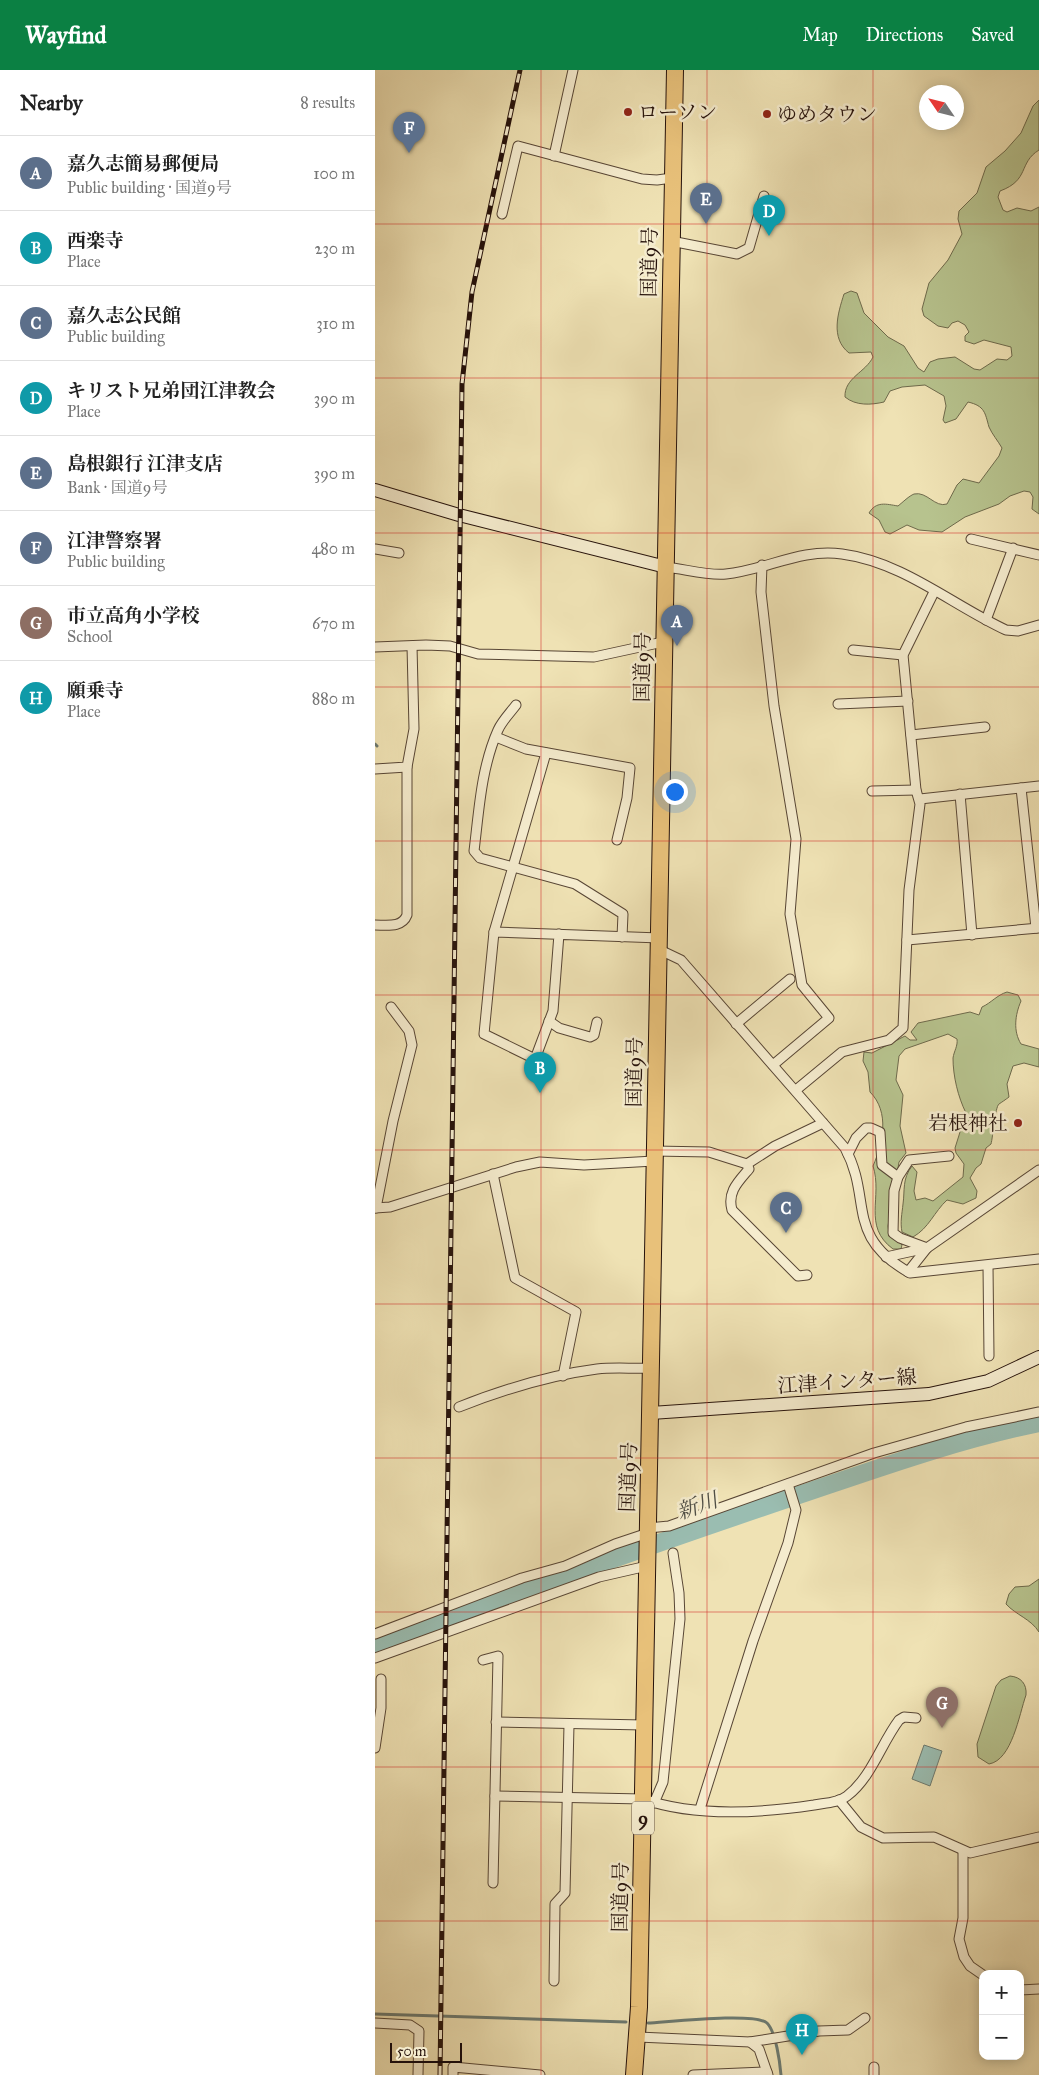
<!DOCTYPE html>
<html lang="en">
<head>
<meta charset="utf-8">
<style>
	:root { --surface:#fff; --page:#f6f6f6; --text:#222; --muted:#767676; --line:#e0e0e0; --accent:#0b8043 }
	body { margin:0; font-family:"IM FELL Great Primer","Noto Serif JP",serif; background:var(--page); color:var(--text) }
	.controls { position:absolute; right:15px; bottom:15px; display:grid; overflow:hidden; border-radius:10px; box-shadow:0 2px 12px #0003 }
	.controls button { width:45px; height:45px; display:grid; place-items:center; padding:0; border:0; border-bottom:1px solid var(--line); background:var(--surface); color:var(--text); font:25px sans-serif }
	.compass { position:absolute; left:544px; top:15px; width:45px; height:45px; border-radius:50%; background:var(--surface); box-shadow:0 2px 12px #0003; rotate:305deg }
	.scale { position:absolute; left:15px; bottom:12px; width:72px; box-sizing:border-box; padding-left:5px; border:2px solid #26120b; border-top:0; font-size:14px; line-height:18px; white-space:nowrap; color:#26120b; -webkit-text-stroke:4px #f5ecce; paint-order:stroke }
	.you { position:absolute; left:299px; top:721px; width:18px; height:18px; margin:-12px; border:4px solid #fff; border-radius:50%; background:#1a73e8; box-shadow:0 0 0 8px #1a73e833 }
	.badge { display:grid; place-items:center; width:32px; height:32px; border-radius:50%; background:var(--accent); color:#fff; font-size:16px; font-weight:700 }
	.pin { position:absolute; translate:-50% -41px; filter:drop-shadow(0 1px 2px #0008) }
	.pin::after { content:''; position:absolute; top:26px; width:18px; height:15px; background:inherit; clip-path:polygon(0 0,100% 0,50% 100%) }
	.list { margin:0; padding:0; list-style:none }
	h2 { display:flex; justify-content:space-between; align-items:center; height:65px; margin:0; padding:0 20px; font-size:21px }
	h2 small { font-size:16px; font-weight:400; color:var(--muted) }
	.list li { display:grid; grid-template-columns:32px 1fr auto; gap:15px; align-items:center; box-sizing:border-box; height:75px; padding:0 20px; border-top:1px solid var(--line) }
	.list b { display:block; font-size:19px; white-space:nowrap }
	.list p { margin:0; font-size:16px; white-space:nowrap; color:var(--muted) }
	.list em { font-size:16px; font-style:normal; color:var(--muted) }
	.map { position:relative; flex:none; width:664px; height:2005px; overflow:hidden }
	header { display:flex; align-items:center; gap:30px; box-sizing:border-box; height:70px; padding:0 25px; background:var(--accent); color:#fff }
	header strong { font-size:24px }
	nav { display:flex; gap:28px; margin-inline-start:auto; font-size:18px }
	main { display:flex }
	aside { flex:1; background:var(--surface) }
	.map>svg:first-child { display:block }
	.green { fill:#b7c38e; stroke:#6e6a4c }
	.water { fill:#9abdb1; stroke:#6c796f }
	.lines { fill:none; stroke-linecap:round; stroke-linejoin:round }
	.stream { stroke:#6c796f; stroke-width:3 }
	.river { stroke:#9abdb1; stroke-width:18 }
	.street-casing { stroke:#584635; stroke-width:11 }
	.secondary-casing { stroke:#26120b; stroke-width:14 }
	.highway-casing { stroke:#26120b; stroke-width:18 }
	.street { stroke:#f5ecce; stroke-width:9 }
	.secondary { stroke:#f5ecce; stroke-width:12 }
	.highway { stroke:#e8c17a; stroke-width:16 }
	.rail-casing { stroke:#26120b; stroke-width:5 }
	.rail { stroke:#f5ecce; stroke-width:3; stroke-dasharray:9; stroke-linecap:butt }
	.grid { fill:none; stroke:#d62828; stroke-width:1; stroke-opacity:0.55 }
	.poi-dot { fill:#8f2418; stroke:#f5ecce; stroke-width:2 }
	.labels { text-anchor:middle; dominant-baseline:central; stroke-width:5; stroke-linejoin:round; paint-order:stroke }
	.shield { fill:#f5ecce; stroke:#645346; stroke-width:1 }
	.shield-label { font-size:19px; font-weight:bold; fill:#26120b }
	.poi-label { font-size:20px; fill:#26120b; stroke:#f5ecce; text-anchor:start }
	.street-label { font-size:20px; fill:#26120b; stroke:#f5ecce }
	.water-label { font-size:21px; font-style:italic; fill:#4f4e45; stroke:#f5ecce }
</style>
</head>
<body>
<header>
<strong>Wayfind</strong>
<nav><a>Map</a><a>Directions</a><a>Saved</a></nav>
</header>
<main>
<aside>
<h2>Nearby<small>8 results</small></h2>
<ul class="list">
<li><span class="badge" style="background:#5c6f8a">A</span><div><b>嘉久志簡易郵便局</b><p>Public building · 国道9号</p></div><em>100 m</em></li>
<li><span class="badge" style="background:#0f9aa8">B</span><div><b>西楽寺</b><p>Place</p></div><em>230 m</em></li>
<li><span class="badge" style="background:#5c6f8a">C</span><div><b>嘉久志公民館</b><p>Public building</p></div><em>310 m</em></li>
<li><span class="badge" style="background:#0f9aa8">D</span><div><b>キリスト兄弟団江津教会</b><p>Place</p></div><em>390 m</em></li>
<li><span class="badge" style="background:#5c6f8a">E</span><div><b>島根銀行 江津支店</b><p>Bank · 国道9号</p></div><em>390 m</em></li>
<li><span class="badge" style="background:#5c6f8a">F</span><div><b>江津警察署</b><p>Public building</p></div><em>480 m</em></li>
<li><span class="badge" style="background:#8d6e63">G</span><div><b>市立高角小学校</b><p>School</p></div><em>670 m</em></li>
<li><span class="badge" style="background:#0f9aa8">H</span><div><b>願乗寺</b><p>Place</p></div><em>880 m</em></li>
</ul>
</aside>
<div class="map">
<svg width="664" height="2005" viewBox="0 0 664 2005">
	<rect width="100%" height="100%" fill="#efe2b4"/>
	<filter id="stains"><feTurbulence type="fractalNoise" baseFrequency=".004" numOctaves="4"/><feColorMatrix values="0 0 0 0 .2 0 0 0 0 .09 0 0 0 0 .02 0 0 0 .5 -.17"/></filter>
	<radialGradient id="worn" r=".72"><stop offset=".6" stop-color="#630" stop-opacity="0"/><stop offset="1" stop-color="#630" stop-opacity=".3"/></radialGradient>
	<g class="green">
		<path d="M664 30V80C643 93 655 110 625 121L623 127 628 140 632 142 642 138 656 141 664 137V444L657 439 658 427 655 422 649 421 635 426 624 434 590 447 567 462 544 460 532 455 515 464 510 462 504 450 494 443C501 431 511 434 523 436 528 432 534 426 539 424 552 421 560 438 572 434L582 415 588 409 604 413 624 386 627 378C623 371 617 364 614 357 610 343 610 336 593 332L581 349 570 353 568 350 571 336 569 326 550 315 527 317 515 321 509 332C496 335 481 336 470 327 469 308 491 302 498 287L496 282 474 283C455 268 463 243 469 224L476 221 482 223 489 243 513 267 529 276 543 298 549 302 555 292 563 289 580 287 599 299 605 300 622 289 632 290 637 286 636 277 609 270 599 274 590 271V266L594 262 590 255 583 251 577 253 573 258 563 256 549 246 547 239 554 213 573 190 587 164 583 149 584 141 602 123 611 97 630 81 646 63 658 36Z"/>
		<path d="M632 922 643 925 646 931C640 945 638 961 646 974L664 979V997L649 993 638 996 632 1014 634 1027C630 1030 627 1032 624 1034 620 1037 618 1067 616 1074L611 1078 606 1094 601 1098 595 1108 602 1121 601 1128 588 1134 572 1130C559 1142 554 1158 538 1167L527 1162C525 1152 527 1144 528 1134 530 1120 527 1109 537 1096L542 1102 539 1121 541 1130 550 1128 558 1131 588 1107 589 1094 581 1083 580 1078 591 1043C583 1027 578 1006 578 988 579 981 583 976 582 969L573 964 530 979 524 986 521 1010 528 1025 525 1056 531 1083 524 1092 513 1156 514 1163 527 1175 526 1179H518C487 1156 508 1127 498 1096 508 1073 515 1042 495 1022L493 1002 488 991 489 982 497 983 530 966 535 970H542L536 962 543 953 595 942 604 945 607 937C616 933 622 925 632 922Z"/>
		<path d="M664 1509V1562C656 1549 641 1545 631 1534L634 1524 640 1517 654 1516Z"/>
		<path d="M635 1606C646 1607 652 1614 651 1625 644 1645 637 1690 614 1694L603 1687 602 1674 621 1616 626 1610Z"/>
	</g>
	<polygon class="water" points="549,1675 567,1681 555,1716 537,1709"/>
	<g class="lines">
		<g class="stream">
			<polyline points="0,674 2,676"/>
			<polyline points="0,1944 251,1952"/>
			<path d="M273 1953C293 1952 380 1942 392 1953 401 1962 405 1993 406 2005"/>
		</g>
		<path class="river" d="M0 1577C136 1524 273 1476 412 1429 496 1401 577 1371 664 1353"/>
		<g class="street-casing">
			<g id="street">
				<polyline points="179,86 198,0"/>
				<polyline points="127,144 143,76 267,109 282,110 297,108"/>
				<polyline points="296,171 362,184 374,178 389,126"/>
				<polyline points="596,469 664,485"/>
				<polyline points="0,479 24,483"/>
				<polyline points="387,495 386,522 399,636 421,769 415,844 427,915 454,948 398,995"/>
				<path d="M291 497C310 499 333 506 351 504 391 500 426 478 467 484 528 492 577 535 631 560L643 561 664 555"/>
				<polyline points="611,550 638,478"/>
				<polyline points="0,577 51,575 75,576 103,584 219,587 288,572"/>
				<polyline points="478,580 528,585"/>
				<polyline points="463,634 533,631"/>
				<path d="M141 635C135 643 127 651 123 660 106 698 104 741 99 781L105 788 200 814 248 844 247 867"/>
				<polyline points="536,665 610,657"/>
				<polyline points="121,667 151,679 255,698 252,728 242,770"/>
				<polyline points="0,699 32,697 39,659 37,576"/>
				<polyline points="646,718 661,858"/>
				<polyline points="497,721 541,720"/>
				<polyline points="585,724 597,865"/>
				<polyline points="545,729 664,716"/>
				<path d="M0 855C12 855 27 858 32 845V697"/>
				<polyline points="119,862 171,683"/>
				<path d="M184 864 178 941 160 989 109 964 119 862C174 864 229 866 285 868"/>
				<polyline points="532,870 664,858"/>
				<path d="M285 880 306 890 470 1078C498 1130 469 1166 535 1203L664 1189"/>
				<polyline points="174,951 184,958 215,967 219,965 222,952"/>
				<polyline points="361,954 415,909"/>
				<polyline points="421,1020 467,982 514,970 528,958 534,820 545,734 541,720 528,585 559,522"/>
				<polyline points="279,1081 334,1082 372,1094 400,1076 448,1053"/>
				<polyline points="473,1084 481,1068 491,1058 496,1058 505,1062 507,1095 523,1107"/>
				<path d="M372 1094 374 1099C363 1112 352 1122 357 1140L423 1206 432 1205"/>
				<polyline points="118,1104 140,1208 201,1242 188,1306"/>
				<polyline points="0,1138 15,1137 141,1097 165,1092 209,1095 279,1091"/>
				<polyline points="1,1138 18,1051 37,975 34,961 16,937"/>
				<polyline points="511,1187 552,1178 664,1100"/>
				<polyline points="613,1196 614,1286"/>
				<polyline points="533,1202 552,1178 525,1168 518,1163 519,1121 523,1107 534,1090 574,1086"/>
				<path d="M84 1337C127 1320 175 1305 222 1299 240 1297 259 1299 277 1298"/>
				<polyline points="273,1458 294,1456 499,1383 591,1357 664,1342"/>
				<polyline points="0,1564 147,1508 190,1496 240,1474 273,1463"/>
				<polyline points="0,1588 224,1507 272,1496"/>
				<polyline points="108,1590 123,1586 118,1813"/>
				<polyline points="121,1652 269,1655"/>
				<polyline points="0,1678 6,1638 6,1609"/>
				<path d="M120 1726 268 1729C319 1747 386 1743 439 1735 450 1733 463 1733 472 1726 496 1708 506 1674 524 1650L529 1647 541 1648"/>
				<polyline points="464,1730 486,1757 508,1768 559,1767 595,1783 664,1767"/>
				<polyline points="279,1733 288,1712 305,1549 304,1523 298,1483"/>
				<polyline points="325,1739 378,1571 413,1473 421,1440 413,1414"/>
				<polyline points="588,1781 588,1848 584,1869 589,1887 595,1896 608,1905"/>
				<polyline points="179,1911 180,1834 190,1823 194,1655"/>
				<polyline points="645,1920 664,1919"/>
				<polyline points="0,1953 35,1955 44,1961 43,2005"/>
				<polyline points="263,1967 375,1972 384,1979 393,2005"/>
				<polyline points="375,1972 444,1961 473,1960 490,1948"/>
				<polyline points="499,1997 499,2005"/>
				<polyline points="78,2005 78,1997 165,2005"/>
				<polyline points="318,2005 392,2002"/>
			</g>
		</g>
		<g class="secondary-casing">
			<g id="secondary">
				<polyline points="0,420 84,445 291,497"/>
				<polyline points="276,1343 554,1324 613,1311 664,1287"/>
			</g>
		</g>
		<g class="highway-casing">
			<polyline id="highway" points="259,2005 264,1937 300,0"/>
		</g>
		<use href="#street" class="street"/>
		<use href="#secondary" class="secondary"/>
		<use href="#highway" class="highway"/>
		<g class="rail-casing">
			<polyline id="rail" points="65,2005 87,314 97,222 145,0"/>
		</g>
		<use href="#rail" class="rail"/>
	</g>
	<path class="grid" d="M166 0V2005M332 0V2005M498 0V2005M0 154H664M0 308H664M0 463H664M0 617H664M0 771H664M0 925H664M0 1080H664M0 1234H664M0 1388H664M0 1542H664M0 1697H664M0 1851H664"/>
	<g class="poi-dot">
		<circle cx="253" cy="42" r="5"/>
		<circle cx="392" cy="44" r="5"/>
		<circle cx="643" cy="1053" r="5"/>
	</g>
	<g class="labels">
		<rect class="shield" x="257" y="1731.5" width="22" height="33" rx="4"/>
		<g class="shield-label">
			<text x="268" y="1748">9</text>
		</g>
		<g class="poi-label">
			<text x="263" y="42">ローソン</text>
			<text x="402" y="44">ゆめタウン</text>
			<text x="633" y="1053" text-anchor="end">岩根神社</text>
		</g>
		<g class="street-label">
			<text transform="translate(274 192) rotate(-89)">国道9号</text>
			<text transform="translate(267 597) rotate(-89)">国道9号</text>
			<text transform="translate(259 1002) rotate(-89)">国道9号</text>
			<text transform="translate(472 1311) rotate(-4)">江津インター線</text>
			<text transform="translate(253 1407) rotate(-88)">国道9号</text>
			<text transform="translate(245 1827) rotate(-89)">国道9号</text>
		</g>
		<g class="water-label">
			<text transform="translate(322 1436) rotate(-19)">新川</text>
		</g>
	</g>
	<rect width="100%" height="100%" filter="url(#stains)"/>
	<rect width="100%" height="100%" fill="url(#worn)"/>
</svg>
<div class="controls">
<button>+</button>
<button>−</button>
</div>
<svg class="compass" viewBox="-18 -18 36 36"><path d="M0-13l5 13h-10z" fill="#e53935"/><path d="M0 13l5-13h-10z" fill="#767676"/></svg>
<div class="scale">50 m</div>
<div class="you"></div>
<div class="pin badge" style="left:302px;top:576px;background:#5c6f8a">A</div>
<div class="pin badge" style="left:165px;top:1023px;background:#0f9aa8">B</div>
<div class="pin badge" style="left:411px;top:1163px;background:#5c6f8a">C</div>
<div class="pin badge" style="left:394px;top:166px;background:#0f9aa8">D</div>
<div class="pin badge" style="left:331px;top:154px;background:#5c6f8a">E</div>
<div class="pin badge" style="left:34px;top:83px;background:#5c6f8a">F</div>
<div class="pin badge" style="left:567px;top:1658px;background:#8d6e63">G</div>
<div class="pin badge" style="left:427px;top:1985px;background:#0f9aa8">H</div>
</div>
</main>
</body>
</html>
